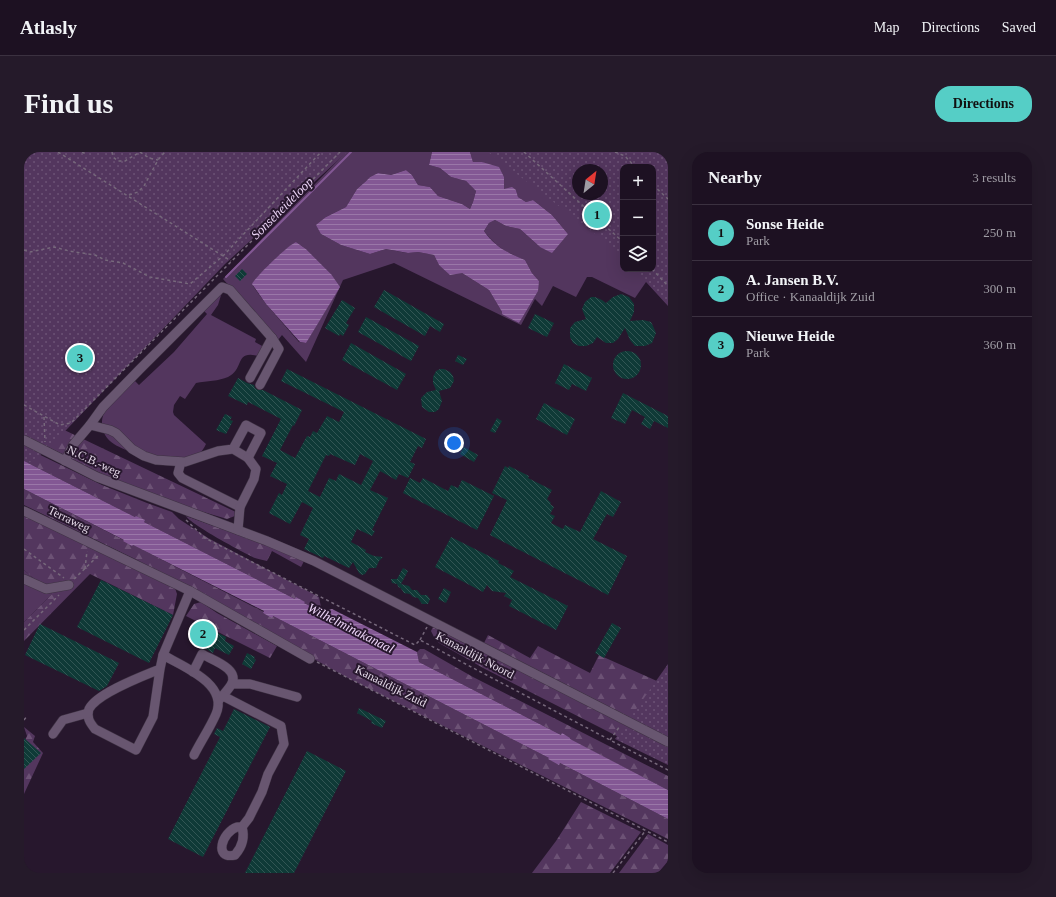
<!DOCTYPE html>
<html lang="en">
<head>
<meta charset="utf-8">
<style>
	:root { --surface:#1d1122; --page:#251a2a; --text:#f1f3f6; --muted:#a09da5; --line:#3b3140; --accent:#55cec6 }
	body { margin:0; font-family:"Times New Roman",serif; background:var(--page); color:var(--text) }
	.controls { position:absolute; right:12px; top:12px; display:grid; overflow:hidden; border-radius:8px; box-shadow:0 4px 16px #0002 }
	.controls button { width:36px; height:36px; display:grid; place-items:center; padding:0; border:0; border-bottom:1px solid var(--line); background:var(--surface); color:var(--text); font:20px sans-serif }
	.compass { position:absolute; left:548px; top:12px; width:36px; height:36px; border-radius:50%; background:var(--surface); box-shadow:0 4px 16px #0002; rotate:30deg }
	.you { position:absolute; left:430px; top:291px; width:14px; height:14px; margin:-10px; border:3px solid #fff; border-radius:50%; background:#1a73e8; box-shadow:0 0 0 6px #1a73e833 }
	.badge { display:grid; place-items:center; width:26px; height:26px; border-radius:50%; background:var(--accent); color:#111; font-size:13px; font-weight:700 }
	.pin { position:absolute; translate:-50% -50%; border:2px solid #fff; box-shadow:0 1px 4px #0006 }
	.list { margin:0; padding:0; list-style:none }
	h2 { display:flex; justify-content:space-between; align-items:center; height:52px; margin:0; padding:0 16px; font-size:17px }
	h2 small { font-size:13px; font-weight:400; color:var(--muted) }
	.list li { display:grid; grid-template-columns:26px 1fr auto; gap:12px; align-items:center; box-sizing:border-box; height:56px; padding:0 16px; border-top:1px solid var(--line) }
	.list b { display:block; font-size:15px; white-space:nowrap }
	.list p { margin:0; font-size:13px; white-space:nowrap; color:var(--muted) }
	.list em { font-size:13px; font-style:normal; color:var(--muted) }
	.icon { flex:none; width:22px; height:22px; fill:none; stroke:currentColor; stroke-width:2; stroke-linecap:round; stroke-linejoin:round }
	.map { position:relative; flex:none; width:644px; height:721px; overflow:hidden; border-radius:16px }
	header { display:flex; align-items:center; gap:24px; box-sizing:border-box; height:56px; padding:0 20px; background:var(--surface); border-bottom:1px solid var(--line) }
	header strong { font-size:19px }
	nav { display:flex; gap:22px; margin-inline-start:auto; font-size:14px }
	.intro { display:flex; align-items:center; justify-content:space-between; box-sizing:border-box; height:96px; padding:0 24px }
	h1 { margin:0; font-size:28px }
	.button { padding:10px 18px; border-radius:16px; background:var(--accent); color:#111; font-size:14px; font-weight:700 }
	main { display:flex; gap:24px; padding:0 24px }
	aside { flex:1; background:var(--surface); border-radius:16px; box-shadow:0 4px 16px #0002 }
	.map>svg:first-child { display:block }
	.green { fill:#53365e; fill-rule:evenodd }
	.forest { fill:url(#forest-firs) }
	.park { fill:url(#park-dots); fill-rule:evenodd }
	.water { fill:url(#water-rules) }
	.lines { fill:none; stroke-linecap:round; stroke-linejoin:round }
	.stream { stroke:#835894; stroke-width:2 }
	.building { fill:url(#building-back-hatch); fill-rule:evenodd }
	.minor-casing { stroke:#3e3243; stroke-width:10 }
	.path { stroke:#76687b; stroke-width:1.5; stroke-dasharray:3 3; stroke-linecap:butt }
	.minor { stroke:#685670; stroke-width:9 }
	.labels { text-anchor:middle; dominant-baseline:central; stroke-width:4; stroke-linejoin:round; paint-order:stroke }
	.street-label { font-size:12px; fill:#e3d8e7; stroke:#27172d }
	.water-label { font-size:13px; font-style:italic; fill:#edd5f8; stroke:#27172d }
</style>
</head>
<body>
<header>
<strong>Atlasly</strong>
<nav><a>Map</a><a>Directions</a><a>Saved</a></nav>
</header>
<div class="intro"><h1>Find us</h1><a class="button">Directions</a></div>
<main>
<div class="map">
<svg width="644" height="721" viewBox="0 0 644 721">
	<defs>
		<pattern id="forest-firs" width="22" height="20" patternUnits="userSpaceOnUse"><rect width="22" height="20" fill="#53365e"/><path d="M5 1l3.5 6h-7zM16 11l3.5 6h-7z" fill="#6c5275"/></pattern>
		<pattern id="park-dots" width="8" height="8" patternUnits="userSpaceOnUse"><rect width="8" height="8" fill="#53365e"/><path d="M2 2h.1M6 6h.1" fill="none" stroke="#6c5275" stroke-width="1.8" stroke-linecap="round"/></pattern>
		<pattern id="water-rules" width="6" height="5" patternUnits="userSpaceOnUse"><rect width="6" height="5" fill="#835894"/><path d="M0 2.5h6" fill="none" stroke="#9a77a8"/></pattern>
		<pattern id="building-back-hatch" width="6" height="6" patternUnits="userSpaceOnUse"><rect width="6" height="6" fill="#0f3a37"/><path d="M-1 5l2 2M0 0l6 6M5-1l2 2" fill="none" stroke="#325654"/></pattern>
	</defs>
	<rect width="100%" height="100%" fill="#27172d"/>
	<g class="green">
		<path d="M322 0H408L405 13 416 16 427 25 442 29 452 39 449 50 446 57 438 52 414 44 406 35 394 33 388 23 382 18 367 23 354 21 346 25 341 30 333 37 322 55 302 65 297 82 317 93 346 102 362 97 383 101 394 100 410 103 415 113 438 121 465 138 478 160 495 171 515 129 508 121 501 108C483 101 472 95 460 79L465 71 471 68 482 74 496 77 516 95 544 82 528 63 509 48 502 50 494 45 492 38H479L480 25 458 10H449L446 0H482L599 104V117H613L644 145V154L622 130 611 146 568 125H563L552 145 529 134 518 154 511 147 497 173 370 111 319 128 282 210 258 183 254 188 199 127ZM272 90 282 97 307 122 282 191 275 190 242 152 229 134C231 123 261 97 272 90Z"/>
		<path d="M199 137 194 153 187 163 232 187 231 190 240 195 234 204C210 198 221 217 204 225 195 229 183 229 172 231L161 247 156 244 150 253 149 260 150 263 182 292C178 301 174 303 165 308 142 319 134 312 113 302 97 296 77 291 78 269 79 254 100 238 110 228L115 233 150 200 183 162 179 158Z"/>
		<polygon points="0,418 28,442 0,470"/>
	</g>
	<g class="forest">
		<polygon points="0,258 11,264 216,362 203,367 139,348 98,332 0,283"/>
		<polygon points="0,295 78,333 123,351 148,360 155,367 184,386 295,445 298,460 278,450 280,450 272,445 273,448 118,369 120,368 112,364 113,366 0,309"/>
		<polygon points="0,337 242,461 239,461 248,465 247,463 527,607 524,607 535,612 534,610 644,667 644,687 324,526 113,408 0,353"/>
		<polygon points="0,361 151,436 153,442 149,463 66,422 0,489 0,470 28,442 0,418"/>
		<path d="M162 364 248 395 280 409 277 415 248 399 243 409C239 408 234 407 231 406 220 401 166 372 162 364Z"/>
		<polygon points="177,450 193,461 253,494 246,506 162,464 170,452"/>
		<polygon points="409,475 644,593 644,610 461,517 415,491 410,485 407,479"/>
		<polygon points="464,483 506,506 514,494 566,521 575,503 644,534 644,585 460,491"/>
		<polygon points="396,497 400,497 449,525 644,624 644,638 395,510 393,500"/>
		<polygon points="0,575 11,584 9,590 19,601 0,642 0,590 3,584"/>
		<polygon points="557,650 617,680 586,721 508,721 532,689"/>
		<polygon points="624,682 644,693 644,709 634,721 595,721"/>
	</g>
	<g class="park">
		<polygon points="0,0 323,0 201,112 22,299 0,314"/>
		<path d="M464 0H644V153L611 117H629V15H599V106L574 84ZM554 18H578V42H554Z"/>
		<polygon points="644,512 644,613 591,587"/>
	</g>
	<g class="water">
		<path d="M408 0H446L449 10H458L475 15 480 25V37L488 35 492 38 494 45 502 50 509 48 528 63 544 82 528 101 516 95 496 77 482 74 471 68 465 71 460 79C471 95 484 101 501 108L508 121 515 129 514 139 495 171 478 162V160L465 138 438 121 426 123 415 113 410 103 394 100 384 101 362 97 346 102 317 93 297 82 292 73 302 65 322 55 333 37 341 30 346 25 354 21 367 23 382 18 388 23 394 33 406 35 414 44 438 52 446 57 449 50 452 39 442 29 427 25 416 16 405 13Z"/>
		<path d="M272 90 282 97 307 122 316 135 282 191 276 190 242 152 228 132C233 123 263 94 272 90Z"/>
		<polygon points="0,309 111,365 112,364 121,368 120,370 271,447 272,445 281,450 280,451 298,460 308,457 393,500 395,510 537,583 538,581 546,586 546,587 644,638 644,667 536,611 535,613 524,607 525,606 249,464 248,466 239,461 240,459 109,393 108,394 99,389 100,388 0,337"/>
	</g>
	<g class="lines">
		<g class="stream">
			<polyline points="637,0 644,3"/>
			<polyline points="202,125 327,0"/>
		</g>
	</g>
	<g class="building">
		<polygon points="218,117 223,122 216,129 211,124"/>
		<polygon points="360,138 420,172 416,180 406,174 401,184 350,155"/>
		<polygon points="597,142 605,145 610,152 610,160 606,169 619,168 627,170 629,174 632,181 628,191 621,194 611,194 606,188 601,176 594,187 589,191 582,191 573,185 569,191 562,194 555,194 549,191 546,185 546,176 551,170 562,167 558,157 561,150 567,145 571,145 578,148 582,151 589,145"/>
		<polygon points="318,148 331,156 322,171 325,173 319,184 316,182 315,184 301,176"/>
		<polygon points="511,162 530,171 523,185 504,176"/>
		<polygon points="342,165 395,194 387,209 334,180"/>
		<polygon points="327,191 382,222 373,238 318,208"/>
		<circle cx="603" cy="213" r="14"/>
		<polygon points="434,203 443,207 439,213 431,209"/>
		<polygon points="540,212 568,226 562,239 548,232 545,238 531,231"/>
		<path d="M263 217 402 287 398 296 394 294 386 310 391 312 384 326 375 322 372 328 356 319 346 338 364 346 348 378 351 379 348 384 333 377 327 390 342 398 341 400 350 404 359 405 355 409 352 416H345L341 422 338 423 335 421 329 410 325 416 300 404 299 406 280 397 285 387 276 383 289 356 278 350 266 372 245 361 255 341 258 343 263 332 246 324 253 311 238 304 257 267 224 250 223 253 204 244 214 226 223 231 230 233 231 236 234 238H239L278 258 270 274 269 273 256 298 271 306 283 284 286 285 289 279 293 281 303 264 315 270 320 260 257 229ZM306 302 331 313 336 302 349 309 337 333 315 322 312 329 305 326 296 345 284 339 302 303 305 304Z"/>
		<polygon points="416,217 420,217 426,220 429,224 430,229 426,236 415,239 418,249 415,257 411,260 405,260 398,255 397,246 403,240 412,238 409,231 409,225 412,219"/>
		<polygon points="599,241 644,264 644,276 630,269 626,277 617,272 621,265 608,258 601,272 587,266"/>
		<polygon points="520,251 551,267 543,283 512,267"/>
		<polygon points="201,262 208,265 206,268 209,269 202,282 192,278"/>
		<polygon points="473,266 478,269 471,281 466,279"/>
		<polygon points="440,295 454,303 450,310 436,302"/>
		<polygon points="481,314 484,316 485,314 505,324 504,326 528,338 523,347 527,351 526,352 530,355 526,362 531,364 527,371 539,377 541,373 556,380 577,339 597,350 589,365 583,362 569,387 603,404 584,443 466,383 483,348 468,341"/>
		<polygon points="386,326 396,331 399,326 424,339 427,333 434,336 438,328 470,344 453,378 379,341"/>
		<polygon points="427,385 475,409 474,411 490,419 486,425 544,454 532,478 485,454 488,448 480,444 482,441 468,439 463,433 459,440 411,415"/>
		<polygon points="379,416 384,419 377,432 385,434 388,438 393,438 397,443 403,443 406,447 404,452 398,452 394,446 389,445 386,442 380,441 376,435 375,436 373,432 368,431 367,427 373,427"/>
		<polygon points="77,428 149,463 125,511 53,475"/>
		<polygon points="420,436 427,440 422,451 414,447"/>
		<polygon points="588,471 597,476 580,506 571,501"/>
		<polygon points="16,472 95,511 83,534 75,539 1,503"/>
		<polygon points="169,474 180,479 181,477 189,481 190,479 202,485 201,489 210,494 205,503 191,496 189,501 182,497 184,493 175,489 177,487 166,480"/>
		<polygon points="223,501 231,505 230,507 232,508 227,517 218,512"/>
		<polygon points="335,556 362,569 358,576 347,571 348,569 333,561"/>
		<polygon points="210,557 246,575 179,705 144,687 196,585 190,582 193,576 199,579"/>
		<polygon points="0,586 17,601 0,617"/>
		<polygon points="283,599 322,619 301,660 270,721 221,721"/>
	</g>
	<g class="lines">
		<g class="minor-casing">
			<g id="minor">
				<polyline points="226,226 248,186"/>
				<polyline points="66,273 79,255 116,217 198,135 206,138 248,186 255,197 236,233"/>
				<polyline points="0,288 73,325 243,389 290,409 644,590"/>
				<polyline points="41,309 49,293 66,273 86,278 92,281 108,297 120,304 132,308 161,310 194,299 209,297 224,306 237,281 222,273 209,297"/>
				<polyline points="157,310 154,321 158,326 216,355 230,327 232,317 224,306"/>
				<polyline points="0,359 166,439 286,507"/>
				<polyline points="214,378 216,355"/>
				<polyline points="0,427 22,437 45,433"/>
				<path d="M139 503C158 514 205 532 192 562 186 576 177 589 170 603"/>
				<path d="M136 517C119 524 73 541 65 557 62 565 66 571 71 577L112 598 129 565 136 517 139 503 166 439"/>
				<path d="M169 520 178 502C188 508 217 517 207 533 204 538 199 543 195 548"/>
				<polyline points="208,532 226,532 273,545"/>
				<polyline points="199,544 257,574 260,592 244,622 238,640 225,666 218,675"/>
				<polyline points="29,582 39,568 64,561"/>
				<path d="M213 675H218C221 685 218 695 211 703 189 708 198 680 213 675Z"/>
			</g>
		</g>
		<g class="path">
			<polyline points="34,0 207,109"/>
			<polyline points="58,0 60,1 62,0"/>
			<polyline points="88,0 89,5 94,9 101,9 116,0 125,6 134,8"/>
			<polyline points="500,0 599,90"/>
			<polyline points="591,0 601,4 611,15"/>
			<polyline points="0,5 5,0"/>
			<polyline points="629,33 644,47"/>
			<polyline points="105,43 114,40 120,34 134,8 141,0"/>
			<polyline points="0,98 6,100 30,95 45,99 71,103 81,108 99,111 126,125 166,132 199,104 297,0"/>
			<polyline points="628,117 644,134"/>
			<polyline points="0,253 36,273 47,271 316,0"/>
			<polyline points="20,265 21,290"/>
			<polyline points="162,368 181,386 391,493 396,488 586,588 644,618"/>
			<polyline points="0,397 40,426"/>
			<polyline points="61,417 63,399"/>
			<polyline points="50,427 75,403"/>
			<polyline points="0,478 35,443"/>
			<polyline points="396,488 403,475"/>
			<polyline points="293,510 644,690"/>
			<polyline points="0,568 3,564"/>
			<polyline points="586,588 596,574"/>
			<polyline points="589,721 622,678"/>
		</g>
		<use href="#minor" class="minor"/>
	</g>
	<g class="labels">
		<g class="street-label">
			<text transform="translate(70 309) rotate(25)">N.C.B.-weg</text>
			<text transform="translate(45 367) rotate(26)">Terraweg</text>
			<text transform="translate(451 503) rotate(28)">Kanaaldijk Noord</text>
			<text transform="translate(367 534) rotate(27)">Kanaaldijk Zuid</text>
		</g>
		<g class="water-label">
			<text transform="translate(258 56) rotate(-45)">Sonseheideloop</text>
			<text transform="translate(327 476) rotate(27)">Wilhelminakanaal</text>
		</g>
	</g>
</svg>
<div class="controls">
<button>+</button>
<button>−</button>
<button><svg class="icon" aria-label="layers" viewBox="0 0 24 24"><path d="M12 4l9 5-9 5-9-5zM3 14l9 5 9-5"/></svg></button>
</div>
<svg class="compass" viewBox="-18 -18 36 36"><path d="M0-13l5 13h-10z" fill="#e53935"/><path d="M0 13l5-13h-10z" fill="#a09da5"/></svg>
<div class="you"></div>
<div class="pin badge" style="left:573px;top:63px">1</div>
<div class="pin badge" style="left:179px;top:482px">2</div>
<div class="pin badge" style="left:56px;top:206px">3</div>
</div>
<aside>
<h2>Nearby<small>3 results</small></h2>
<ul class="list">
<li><span class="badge">1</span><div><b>Sonse Heide</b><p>Park</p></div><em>250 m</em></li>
<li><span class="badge">2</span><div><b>A. Jansen B.V.</b><p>Office · Kanaaldijk Zuid</p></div><em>300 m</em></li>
<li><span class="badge">3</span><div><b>Nieuwe Heide</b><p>Park</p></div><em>360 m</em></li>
</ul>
</aside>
</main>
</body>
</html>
